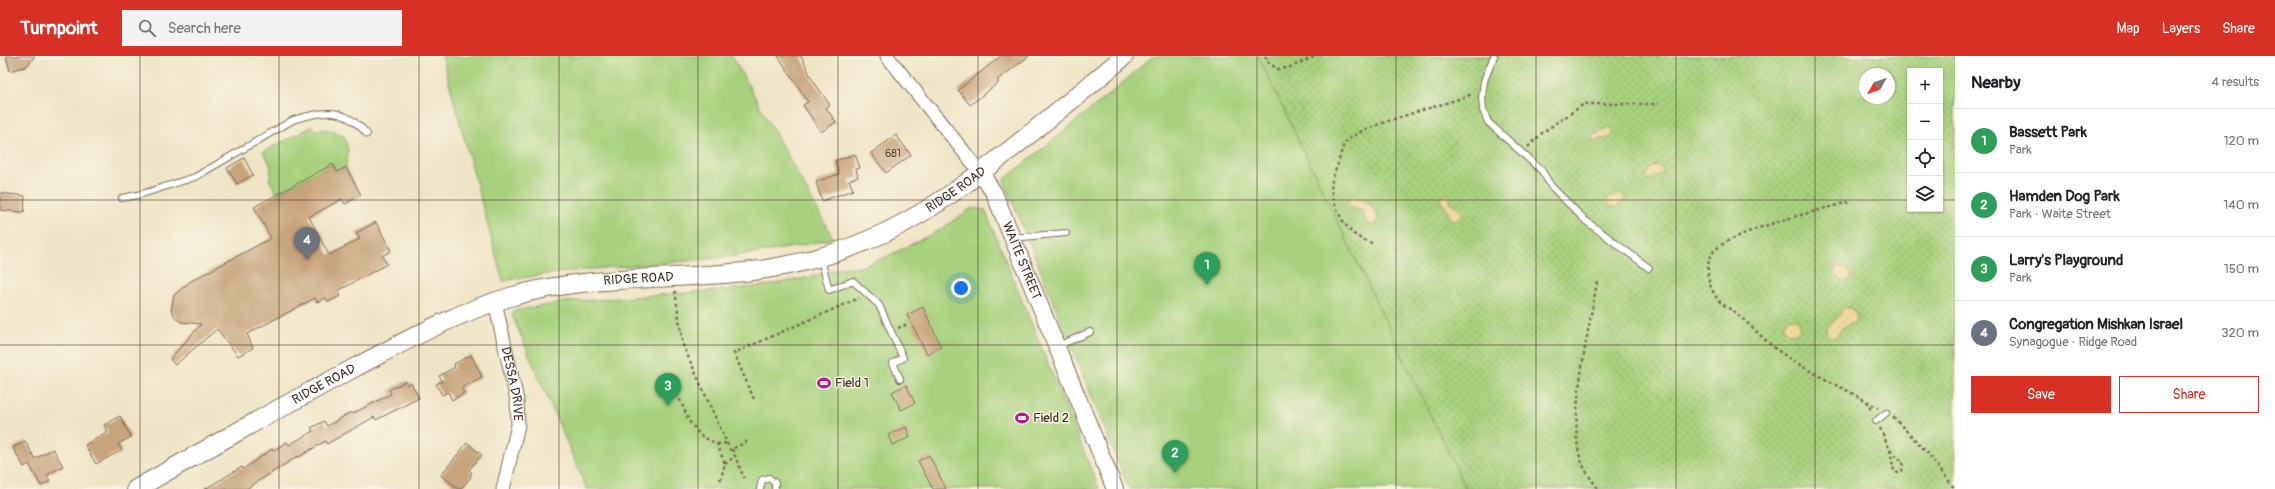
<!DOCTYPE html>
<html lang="en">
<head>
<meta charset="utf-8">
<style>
	:root { --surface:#fff; --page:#f2f2f2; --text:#202124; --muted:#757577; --line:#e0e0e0; --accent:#d93025 }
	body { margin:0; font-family:Pangolin,sans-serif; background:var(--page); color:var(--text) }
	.controls { position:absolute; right:12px; top:12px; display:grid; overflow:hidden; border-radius:0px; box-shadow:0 1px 3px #0004 }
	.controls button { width:36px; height:36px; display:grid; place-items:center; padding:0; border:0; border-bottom:1px solid var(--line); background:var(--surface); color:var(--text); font:20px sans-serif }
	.compass { position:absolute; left:1859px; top:12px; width:36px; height:36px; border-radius:50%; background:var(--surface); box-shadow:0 1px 3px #0004; rotate:230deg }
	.you { position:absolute; left:961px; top:232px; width:14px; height:14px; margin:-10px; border:3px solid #fff; border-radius:50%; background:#1a73e8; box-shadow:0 0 0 6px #1a73e833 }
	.badge { display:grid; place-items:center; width:26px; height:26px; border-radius:50%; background:var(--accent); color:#fff; font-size:13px; font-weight:700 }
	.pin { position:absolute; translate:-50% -33px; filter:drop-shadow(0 1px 2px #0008) }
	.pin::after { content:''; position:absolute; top:21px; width:14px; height:12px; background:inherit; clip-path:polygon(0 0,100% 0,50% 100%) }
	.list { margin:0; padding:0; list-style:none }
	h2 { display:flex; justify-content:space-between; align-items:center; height:52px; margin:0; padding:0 16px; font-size:17px }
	h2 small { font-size:13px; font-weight:400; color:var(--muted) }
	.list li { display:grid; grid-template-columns:26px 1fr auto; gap:12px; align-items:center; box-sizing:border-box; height:64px; padding:0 16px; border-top:1px solid var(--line) }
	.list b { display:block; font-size:15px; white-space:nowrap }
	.list p { margin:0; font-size:13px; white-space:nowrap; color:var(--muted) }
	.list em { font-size:13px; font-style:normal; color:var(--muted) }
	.actions { display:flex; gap:8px; padding:12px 16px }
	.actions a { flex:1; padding:9px 0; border:1px solid var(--accent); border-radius:0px; text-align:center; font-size:14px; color:var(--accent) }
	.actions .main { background:var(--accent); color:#fff }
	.icon { flex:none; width:22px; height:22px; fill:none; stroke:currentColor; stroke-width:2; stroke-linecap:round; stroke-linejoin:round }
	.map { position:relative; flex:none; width:1955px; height:433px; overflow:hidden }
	header { display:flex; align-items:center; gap:24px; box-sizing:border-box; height:56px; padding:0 20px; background:var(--accent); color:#fff }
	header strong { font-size:19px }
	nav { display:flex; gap:22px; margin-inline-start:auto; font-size:14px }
	.search { width:280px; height:36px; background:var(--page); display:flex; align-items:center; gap:10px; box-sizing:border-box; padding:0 14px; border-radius:0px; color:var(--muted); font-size:15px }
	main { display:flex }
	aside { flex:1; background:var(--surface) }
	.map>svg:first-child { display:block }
	.grass { fill:url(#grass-dots); stroke:#717e4e; fill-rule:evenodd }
	.sand { fill:url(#sand-dots); stroke:#94825e }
	.green { fill:#a7d17d; stroke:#717e4e }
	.building { fill:#c7a47c }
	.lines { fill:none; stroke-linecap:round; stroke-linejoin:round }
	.service-casing { stroke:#7a6b58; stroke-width:8 }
	.minor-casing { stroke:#7a6b58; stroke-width:15 }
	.tertiary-casing { stroke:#7a6b58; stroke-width:18 }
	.secondary-casing { stroke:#7a6b58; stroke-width:20 }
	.path { stroke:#7a6b58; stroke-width:2.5; stroke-dasharray:3 3; stroke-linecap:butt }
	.service { stroke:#fff; stroke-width:6 }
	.minor { stroke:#fff; stroke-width:13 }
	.tertiary { stroke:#fff; stroke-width:16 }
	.secondary { stroke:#fff; stroke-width:18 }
	.grid { fill:none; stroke:#3b2a1e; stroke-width:1; stroke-opacity:0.55 }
	.labels { text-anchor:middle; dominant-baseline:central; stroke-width:3; stroke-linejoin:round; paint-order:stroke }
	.number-label { font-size:11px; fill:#5e4836 }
	.street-label { font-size:13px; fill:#3b2a1e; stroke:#fcf5e5 }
	.poi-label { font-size:13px; fill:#3b2a1e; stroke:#fcf5e5; text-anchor:start }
</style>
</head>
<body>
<header>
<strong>Turnpoint</strong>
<div class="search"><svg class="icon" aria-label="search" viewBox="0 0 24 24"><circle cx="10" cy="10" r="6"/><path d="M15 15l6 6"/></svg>Search here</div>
<nav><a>Map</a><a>Layers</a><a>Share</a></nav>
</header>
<main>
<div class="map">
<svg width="1955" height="433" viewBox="0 0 1955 433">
	<defs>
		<pattern id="grass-dots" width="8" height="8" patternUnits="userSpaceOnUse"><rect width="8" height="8" fill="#a7d17d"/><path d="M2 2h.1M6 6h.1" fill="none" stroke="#89aa66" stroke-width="1.8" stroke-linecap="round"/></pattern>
		<pattern id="sand-dots" width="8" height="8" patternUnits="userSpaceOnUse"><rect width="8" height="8" fill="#eeda9e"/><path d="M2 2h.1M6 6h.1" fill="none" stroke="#cdbb88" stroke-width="1.8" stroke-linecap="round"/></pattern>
	</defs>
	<rect width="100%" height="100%" fill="#fcf5e5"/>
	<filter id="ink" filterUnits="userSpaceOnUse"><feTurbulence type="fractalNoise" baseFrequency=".025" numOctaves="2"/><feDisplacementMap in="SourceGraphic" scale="8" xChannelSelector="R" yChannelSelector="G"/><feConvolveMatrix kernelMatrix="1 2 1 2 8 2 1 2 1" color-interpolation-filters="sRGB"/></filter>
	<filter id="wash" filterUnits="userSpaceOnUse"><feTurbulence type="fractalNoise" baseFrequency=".012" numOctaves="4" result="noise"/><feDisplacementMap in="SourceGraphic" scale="16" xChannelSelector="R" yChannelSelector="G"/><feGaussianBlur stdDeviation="0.9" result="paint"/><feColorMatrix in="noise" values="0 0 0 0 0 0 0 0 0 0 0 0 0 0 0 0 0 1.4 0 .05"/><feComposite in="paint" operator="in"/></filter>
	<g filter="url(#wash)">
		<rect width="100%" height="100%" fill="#efe4c5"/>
		<path class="grass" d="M1258 0H1955V433H1466ZM1910 15H1940V153H1910ZM1865 18H1889V42H1865Z"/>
		<g class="sand">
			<polygon points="1610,71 1613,77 1609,82 1591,85 1593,79"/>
			<polygon points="1657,109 1662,112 1663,116 1650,124 1646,124 1646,120 1652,111"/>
			<polygon points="1446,138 1448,138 1451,147 1459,152 1463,158 1459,164 1452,164 1444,149 1440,146 1440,143"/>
			<polygon points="1620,138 1625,140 1624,144 1616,151 1611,151 1607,146 1608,142"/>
			<polygon points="1353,141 1369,147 1378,161 1377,168 1373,169 1367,167 1362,155 1349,151 1348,145"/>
			<polygon points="1840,210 1851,216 1851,222 1849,224 1844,225 1834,219 1834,213"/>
			<polygon points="1844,252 1851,252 1856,259 1856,265 1842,272 1837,281 1831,282 1826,277 1826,271 1837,262"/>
			<circle cx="1792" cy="270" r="8"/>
		</g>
		<g class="green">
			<path d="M442 0H732L833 182C725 210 612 205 503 225Z"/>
			<polygon points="1153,0 1258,0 1466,433 1129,433 1004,124 1118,31"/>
			<path d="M313 70 315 74 327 73 344 80 348 94 346 111 337 116 333 108 277 138 269 123C274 111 269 106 263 96Z"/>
			<polygon points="972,152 985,154 1099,433 587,433 512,259 513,255 566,246 726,234 763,230 812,221 845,211 860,211 886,201 938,175"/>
		</g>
		<g id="blocks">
			<g class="building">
				<polygon points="6,0 35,0 27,10 10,15"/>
				<polygon points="778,0 801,0 812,23 830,49 826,52 836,66 821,76 803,49 808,46"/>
				<polygon points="1001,0 1029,0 997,24 999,26 970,49 958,34"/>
				<polygon points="896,79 911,99 886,117 871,97"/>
				<polygon points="855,98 860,112 856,113 858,121 849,124 853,134 822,145 816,126 839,118 835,105"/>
				<polygon points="244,102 253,119 237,128 227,112"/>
				<polygon points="333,108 337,116 346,111 361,139 345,148 342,143 309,161 329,199 360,183 356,177 376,166 391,195 382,200 387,208 338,235 340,240 328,246 326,242 317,246 315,242 247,278 253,292 238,300 217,273 175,309 170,303 201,268 181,266 175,261 171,254 174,239 191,225 271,182 254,151"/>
				<polygon points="0,137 25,140 24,156 0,154"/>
				<polygon points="923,251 941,291 927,298 907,259"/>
				<polygon points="471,299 482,321 461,332 464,337 452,344 448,336 442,339 436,328 442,325 439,320 455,311 454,308"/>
				<polygon points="406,325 407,329 411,327 419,342 376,364 374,361 327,388 325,385 299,401 298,400 246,433 205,433 242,411 243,413 272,393 274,394 287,386 289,389 313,375 311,372 324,365 327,370 351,356 352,358 391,338 389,334"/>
				<polygon points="906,329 915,347 901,354 892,336"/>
				<polygon points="120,360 131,381 118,388 122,394 96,408 85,389 108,376 104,369"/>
				<polygon points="906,371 910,381 892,389 888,379"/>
				<polygon points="25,385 35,403 53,393 63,410 47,419 50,425 41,430 29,408 24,411 13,392"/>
				<polygon points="467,387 482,399 469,414 472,417 470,420 471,421 461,433 458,433 441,419"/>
				<polygon points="929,399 946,433 933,433 918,405"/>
			</g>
		</g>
	</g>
	<g filter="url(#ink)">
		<use href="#blocks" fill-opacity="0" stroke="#7a6b58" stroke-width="1"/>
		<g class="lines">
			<g class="service-casing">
				<g id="service">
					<polyline points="1494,0 1484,25 1482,41 1483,54 1488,66 1542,115 1551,130 1586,165 1649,212"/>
					<path d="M122 142 142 138 195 121 293 64C325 54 344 51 367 78"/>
					<polyline points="1013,182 1066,177"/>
					<polyline points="821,203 829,234 853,225 879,249 903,302 893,307 900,323"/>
					<polyline points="1058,290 1090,276"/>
					<polyline points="1876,365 1886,357"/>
					<polyline points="760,433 762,424 769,422 775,427 775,433"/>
				</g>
			</g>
			<g class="minor-casing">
				<g id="minor">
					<polyline points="887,0 981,117"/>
					<path id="s1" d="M495 246 517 344 518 369 503 433"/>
				</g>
			</g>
			<g class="tertiary-casing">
				<g id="tertiary">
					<path id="s2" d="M981 117 994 137 1115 433"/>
				</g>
			</g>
			<g class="secondary-casing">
				<g id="secondary">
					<path id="s3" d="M136 433C208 392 281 351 354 312 404 286 455 257 510 241 586 218 673 225 752 215 871 200 939 151 1030 78 1061 52 1094 27 1124 0"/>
				</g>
			</g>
			<g class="path">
				<polyline points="1265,0 1269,7 1278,13 1288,12 1316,0"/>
				<polyline points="1528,91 1542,77 1584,48 1658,48"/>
				<path d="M1849 146C1820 154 1735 174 1715 194 1702 207 1708 233 1720 246 1724 250 1731 253 1735 256 1752 270 1765 286 1783 298 1813 319 1847 333 1878 352"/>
				<path d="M1372 187C1352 182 1342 167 1335 148 1329 131 1331 126 1337 110 1340 103 1341 93 1345 87 1355 70 1450 48 1472 38"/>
				<path d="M1597 226C1590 269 1567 365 1581 404 1584 414 1592 424 1598 433"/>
				<polyline points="675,235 683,289 730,394 750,384"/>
				<polyline points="898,272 908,268"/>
				<polyline points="661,329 679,341 689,365 701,380 717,388 725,408 720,425"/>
				<polyline points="754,343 734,297 859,242"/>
				<polyline points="1867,345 1872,356"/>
				<polyline points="1893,361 1926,395 1955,433"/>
				<polyline points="1880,372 1890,394 1894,415 1898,417 1902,415 1903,406 1890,394"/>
				<polyline points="717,388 727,387"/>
				<polyline points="732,393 744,422"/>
				<polyline points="725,408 735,400"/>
			</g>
			<use href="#service" class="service"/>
			<use href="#minor" class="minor"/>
			<use href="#tertiary" class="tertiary"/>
			<use href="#secondary" class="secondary"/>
		</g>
	</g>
	<path class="grid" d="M140 0V433M279 0V433M419 0V433M559 0V433M698 0V433M838 0V433M978 0V433M1117 0V433M1257 0V433M1396 0V433M1536 0V433M1676 0V433M1815 0V433M0 144H1910M1940 144H1955M0 289H1955"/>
	<defs>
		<g id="stadium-bare" transform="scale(1.08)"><path d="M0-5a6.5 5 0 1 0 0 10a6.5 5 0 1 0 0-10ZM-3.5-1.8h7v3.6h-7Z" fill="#b5179e" stroke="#fcf5e5" stroke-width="2.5" paint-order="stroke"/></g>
	</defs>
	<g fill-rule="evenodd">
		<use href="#stadium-bare" x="824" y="327"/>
		<use href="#stadium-bare" x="1022" y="362"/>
	</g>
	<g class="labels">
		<g class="number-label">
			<text x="893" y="97">681</text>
		</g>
		<g class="street-label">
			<text stroke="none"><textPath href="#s3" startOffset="887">RIDGE ROAD</textPath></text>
			<text stroke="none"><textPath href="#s2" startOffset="97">WAITE STREET</textPath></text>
			<text stroke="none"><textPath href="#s3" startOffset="551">RIDGE ROAD</textPath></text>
			<text stroke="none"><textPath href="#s1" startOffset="84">DESSA DRIVE</textPath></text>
			<text stroke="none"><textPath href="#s3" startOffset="215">RIDGE ROAD</textPath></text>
		</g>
		<g class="poi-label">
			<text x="835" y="327">Field 1</text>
			<text x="1033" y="362">Field 2</text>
		</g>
	</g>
</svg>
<div class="controls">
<button>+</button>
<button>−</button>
<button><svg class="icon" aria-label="locate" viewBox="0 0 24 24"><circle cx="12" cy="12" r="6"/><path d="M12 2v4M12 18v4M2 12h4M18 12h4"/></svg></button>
<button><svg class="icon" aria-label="layers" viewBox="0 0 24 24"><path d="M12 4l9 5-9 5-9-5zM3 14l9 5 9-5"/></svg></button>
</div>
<svg class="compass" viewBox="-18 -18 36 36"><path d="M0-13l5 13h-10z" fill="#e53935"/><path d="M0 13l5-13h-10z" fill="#757577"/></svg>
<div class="you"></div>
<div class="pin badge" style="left:1207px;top:229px;background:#2e9e5b">1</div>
<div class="pin badge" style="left:1175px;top:417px;background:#2e9e5b">2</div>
<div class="pin badge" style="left:668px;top:350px;background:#2e9e5b">3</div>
<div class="pin badge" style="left:307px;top:204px;background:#6b7280">4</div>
</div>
<aside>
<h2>Nearby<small>4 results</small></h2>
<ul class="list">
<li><span class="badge" style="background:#2e9e5b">1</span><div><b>Bassett Park</b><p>Park</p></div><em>120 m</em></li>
<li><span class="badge" style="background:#2e9e5b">2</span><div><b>Hamden Dog Park</b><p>Park · Waite Street</p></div><em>140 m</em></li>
<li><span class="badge" style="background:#2e9e5b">3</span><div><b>Larry's Playground</b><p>Park</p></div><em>150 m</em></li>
<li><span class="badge" style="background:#6b7280">4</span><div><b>Congregation Mishkan Israel</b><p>Synagogue · Ridge Road</p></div><em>320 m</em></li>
</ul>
<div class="actions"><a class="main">Save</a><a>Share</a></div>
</aside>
</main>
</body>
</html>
